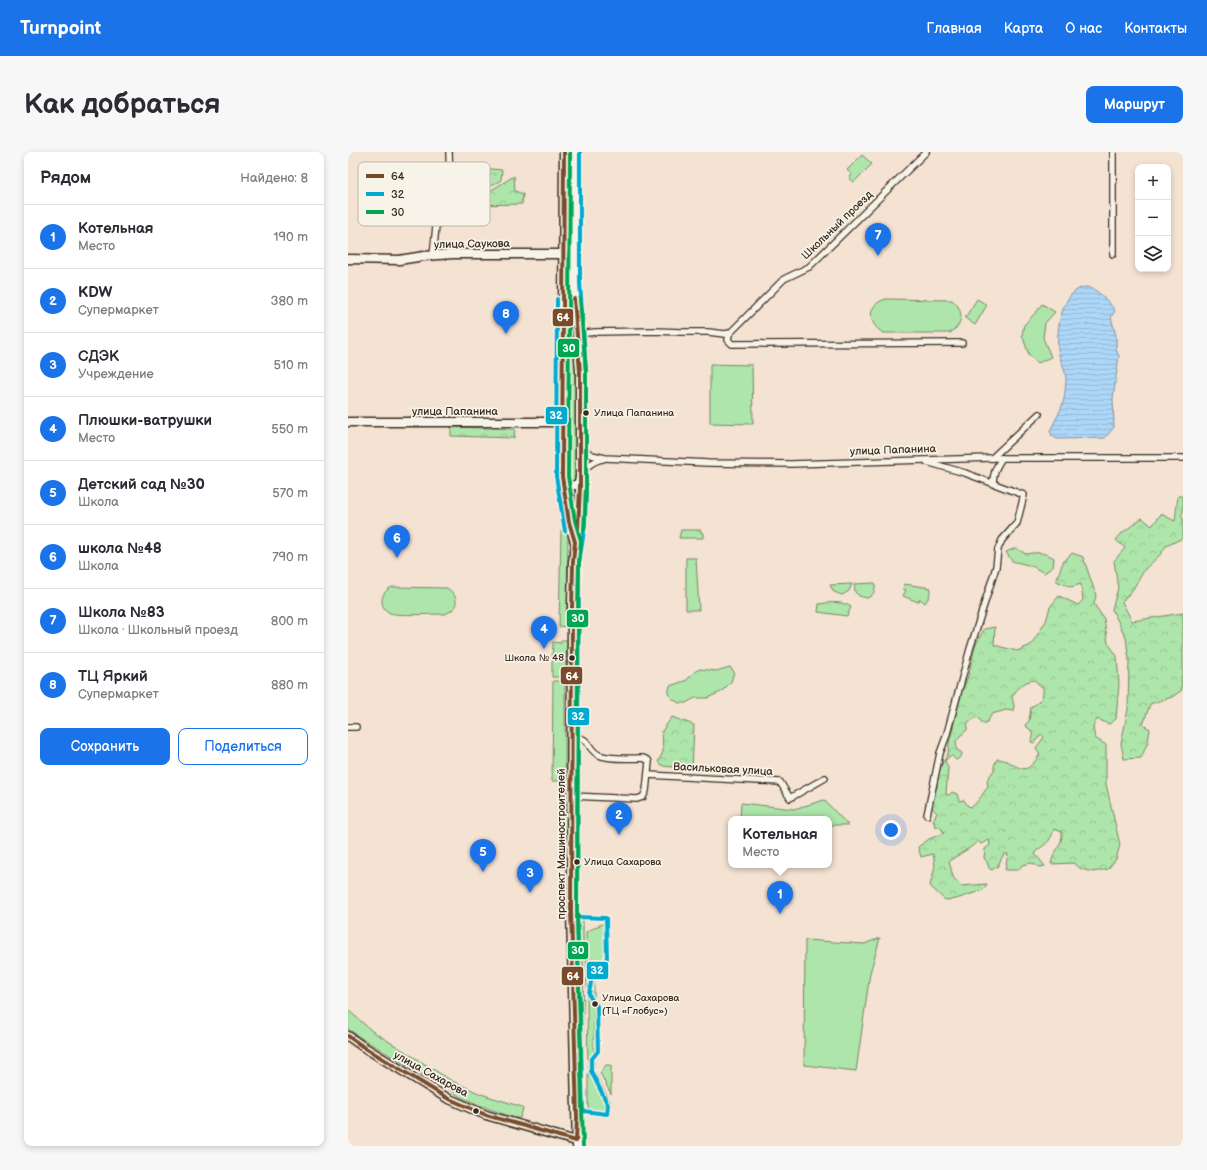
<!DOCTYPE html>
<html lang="ru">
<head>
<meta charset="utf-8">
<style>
	:root { --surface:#fff; --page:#f7f7f7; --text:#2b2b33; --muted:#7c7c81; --line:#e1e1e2; --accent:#1a73e8 }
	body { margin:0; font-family:"Balsamiq Sans",sans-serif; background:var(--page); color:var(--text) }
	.controls { position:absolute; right:12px; top:12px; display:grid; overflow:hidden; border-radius:8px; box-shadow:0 2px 6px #0003 }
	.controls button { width:36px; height:36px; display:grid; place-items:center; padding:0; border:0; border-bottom:1px solid var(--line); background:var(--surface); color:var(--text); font:20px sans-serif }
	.you { position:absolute; left:543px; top:678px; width:14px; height:14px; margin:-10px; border:3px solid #fff; border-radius:50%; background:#1a73e8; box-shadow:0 0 0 6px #1a73e833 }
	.badge { display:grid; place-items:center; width:26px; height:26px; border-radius:50%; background:var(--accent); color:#fff; font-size:13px; font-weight:700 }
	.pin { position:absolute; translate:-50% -33px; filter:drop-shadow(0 1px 2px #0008) }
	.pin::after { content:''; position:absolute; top:21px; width:14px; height:12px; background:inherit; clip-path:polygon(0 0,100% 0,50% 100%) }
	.popup { position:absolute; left:380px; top:664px; width:104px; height:52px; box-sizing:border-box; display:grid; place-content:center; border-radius:8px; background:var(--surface); filter:drop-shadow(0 1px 3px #0005); font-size:13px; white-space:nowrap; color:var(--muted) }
	.popup b { font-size:15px; color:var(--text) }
	.popup::after { content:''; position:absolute; left:50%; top:100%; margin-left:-8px; border:8px solid transparent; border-top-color:var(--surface) }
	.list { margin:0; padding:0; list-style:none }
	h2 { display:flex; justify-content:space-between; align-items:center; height:52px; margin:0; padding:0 16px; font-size:17px }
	h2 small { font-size:13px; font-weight:400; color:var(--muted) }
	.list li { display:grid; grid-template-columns:26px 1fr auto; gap:12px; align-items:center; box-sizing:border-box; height:64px; padding:0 16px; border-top:1px solid var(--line) }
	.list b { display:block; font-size:15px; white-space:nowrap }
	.list p { margin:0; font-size:13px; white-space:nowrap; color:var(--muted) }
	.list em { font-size:13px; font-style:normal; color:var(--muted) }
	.actions { display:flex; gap:8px; padding:12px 16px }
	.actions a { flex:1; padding:9px 0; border:1px solid var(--accent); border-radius:8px; text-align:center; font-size:14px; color:var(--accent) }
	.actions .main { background:var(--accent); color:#fff }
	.icon { flex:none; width:22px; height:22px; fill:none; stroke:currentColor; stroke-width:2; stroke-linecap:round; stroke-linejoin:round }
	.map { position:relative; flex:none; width:835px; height:994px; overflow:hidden; border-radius:8px }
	header { display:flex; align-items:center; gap:24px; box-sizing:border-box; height:56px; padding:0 20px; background:var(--accent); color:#fff }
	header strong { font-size:19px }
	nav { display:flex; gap:22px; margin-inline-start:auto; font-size:14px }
	.intro { display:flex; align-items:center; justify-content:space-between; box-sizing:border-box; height:96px; padding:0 24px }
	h1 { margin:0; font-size:28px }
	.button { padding:10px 18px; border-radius:8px; background:var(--accent); color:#fff; font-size:14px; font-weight:700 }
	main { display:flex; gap:24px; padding:0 24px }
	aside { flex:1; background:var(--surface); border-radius:8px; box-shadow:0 2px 6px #0003 }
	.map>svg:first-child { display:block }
	.green { fill:#ade5aa; stroke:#748864 }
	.forest { fill:url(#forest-crowns); stroke:#748864; fill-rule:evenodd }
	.water { fill:url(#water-rules); stroke:#7f92a1 }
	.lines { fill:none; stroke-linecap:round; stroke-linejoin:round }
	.street-casing { stroke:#3b2a1e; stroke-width:8 }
	.secondary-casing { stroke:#3b2a1e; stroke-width:11 }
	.street { stroke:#f7f3e8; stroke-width:5.5 }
	.secondary { stroke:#f7f3e8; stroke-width:8 }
	.bus-1-casing { stroke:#f7f3e8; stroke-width:7 }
	.bus-2-casing { stroke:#f7f3e8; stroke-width:7 }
	.bus-3-casing { stroke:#f7f3e8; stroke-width:7 }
	.bus-1 { stroke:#7a4b2a; stroke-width:4 }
	.bus-2 { stroke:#00a9ce; stroke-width:4 }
	.bus-3 { stroke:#00a651; stroke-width:4 }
	.bus-dot { fill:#3b2a1e; stroke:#f7f3e8; stroke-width:1.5 }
	.labels { text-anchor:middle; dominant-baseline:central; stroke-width:3.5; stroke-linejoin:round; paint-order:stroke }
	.bus-label { font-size:10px; fill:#3b2a1e; stroke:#f7f3e8; text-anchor:start }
	.street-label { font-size:11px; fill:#3b2a1e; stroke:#f7f3e8 }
	.key { fill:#f7f3e8; stroke:#bfb7ab; stroke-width:1 }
	.key-label { font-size:11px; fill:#3b2a1e }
	.line-badge { stroke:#f7f3e8; stroke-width:1.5 }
	.badge-label { font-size:11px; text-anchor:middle; font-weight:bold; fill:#fff }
</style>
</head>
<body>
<header>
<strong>Turnpoint</strong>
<nav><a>Главная</a><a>Карта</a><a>О нас</a><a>Контакты</a></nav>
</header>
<div class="intro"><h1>Как добраться</h1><a class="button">Маршрут</a></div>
<main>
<aside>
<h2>Рядом<small>Найдено: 8</small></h2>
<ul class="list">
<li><span class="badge">1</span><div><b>Котельная</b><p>Место</p></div><em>190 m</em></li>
<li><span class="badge">2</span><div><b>KDW</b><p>Супермаркет</p></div><em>380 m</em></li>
<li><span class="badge">3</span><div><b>СДЭК</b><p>Учреждение</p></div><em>510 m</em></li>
<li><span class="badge">4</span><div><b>Плюшки-ватрушки</b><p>Место</p></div><em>550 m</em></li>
<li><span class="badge">5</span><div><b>Детский сад №30</b><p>Школа</p></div><em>570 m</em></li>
<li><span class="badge">6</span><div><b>школа №48</b><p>Школа</p></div><em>790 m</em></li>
<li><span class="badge">7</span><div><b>Школа №83</b><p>Школа · Школьный проезд</p></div><em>800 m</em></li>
<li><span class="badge">8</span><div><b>ТЦ Яркий</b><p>Супермаркет</p></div><em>880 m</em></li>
</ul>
<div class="actions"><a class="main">Сохранить</a><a>Поделиться</a></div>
</aside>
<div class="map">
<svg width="835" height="994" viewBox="0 0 835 994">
	<defs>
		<pattern id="forest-crowns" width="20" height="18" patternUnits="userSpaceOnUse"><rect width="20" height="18" fill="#ade5aa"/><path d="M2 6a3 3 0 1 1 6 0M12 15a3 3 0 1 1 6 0" fill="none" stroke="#96c592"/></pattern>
		<pattern id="water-rules" width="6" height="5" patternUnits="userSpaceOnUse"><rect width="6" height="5" fill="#add7f8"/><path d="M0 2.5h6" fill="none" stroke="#96b9d4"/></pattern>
	</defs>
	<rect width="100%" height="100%" fill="#f4e2d2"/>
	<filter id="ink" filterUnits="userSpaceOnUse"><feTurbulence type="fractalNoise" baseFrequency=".025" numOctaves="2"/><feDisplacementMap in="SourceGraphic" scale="8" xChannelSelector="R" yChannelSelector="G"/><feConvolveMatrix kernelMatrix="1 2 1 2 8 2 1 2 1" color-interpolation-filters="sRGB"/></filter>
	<g filter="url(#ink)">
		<g class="green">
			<rect x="220" y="0" width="2" height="92"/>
			<polygon points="514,3 524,12 506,30 501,26 504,23 499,18"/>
			<polygon points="219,111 222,111 223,148 228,210 229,324 227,330 220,330 218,327 218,221"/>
			<path d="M538 147 604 148C617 158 615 173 602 181H535C519 171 519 152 538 147Z"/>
			<polygon points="629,147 639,153 627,173 617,166"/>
			<polygon points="694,152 707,160 697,171 695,186 703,205 690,211 681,203 674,183 676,173 690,158"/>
			<polygon points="362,212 404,213 405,272 362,271"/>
			<polygon points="213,378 220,378 219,472 217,474 211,475"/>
			<polygon points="333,378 353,378 353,381 355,381 355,386 331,386"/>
			<path d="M668 396 678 402C689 400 696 400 706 406L705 415 696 421 684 414 664 409 658 400Z"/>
			<polygon points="338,406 348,406 351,458 338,458"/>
			<path d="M527 431C528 439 525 444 519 446L511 444 507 440 506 432Z"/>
			<polygon points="504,432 501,439 494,443 486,440 482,433"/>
			<polygon points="556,432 583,436 581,445 577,451 572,447 570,450 555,444 558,438 555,437"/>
			<path d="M44 435 99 436C112 444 111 458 96 462 86 462 49 464 42 461 30 455 32 440 44 435Z"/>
			<path d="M478 451C486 450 496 450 503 455L499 464 470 460 471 452Z"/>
			<polygon points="213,488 220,488 218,506 204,506 205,490 213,491"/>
			<polygon points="204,509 218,509 218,517 220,518 220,522 217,525 204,525"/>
			<polygon points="382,515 386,520 383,530 373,540 359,546 347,546 338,551 331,551 326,548 320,542 322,534 339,528 346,520 352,517 368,519"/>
			<polygon points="205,529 217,529 217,625 215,629 204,629"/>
			<polygon points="213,634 218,634 219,636 221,684 218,686 215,686"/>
			<polygon points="476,648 500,673 481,673 481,667 392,667 393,651 446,657"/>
			<polygon points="230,764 235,764 236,944 232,944"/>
			<polygon points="260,769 260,803 246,830 246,917 240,917 238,780"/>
			<polygon points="532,786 522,821 508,919 456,913 457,788 516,792"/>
			<polygon points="0,858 24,879 104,929 133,942 174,955 175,957 172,966 167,966 139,956 112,945 93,931 75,923 13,886 0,877"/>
			<polygon points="258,913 263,913 263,942 252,921"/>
			<polygon points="240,920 247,920 262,949 262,961 240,961"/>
		</g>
		<g class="forest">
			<polygon points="123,15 154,18 153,28 112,51 109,44 111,36 114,35 124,37 125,26 106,26 106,17"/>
			<polygon points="166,24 167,39 175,42 174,52 129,53 129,47"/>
			<polygon points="103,275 167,277 166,286 103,284"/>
			<polygon points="830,344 835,344 835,360 833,364 835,365 835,386 818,394 812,403 797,417 785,437 774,450 784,469 835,461 835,523 833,524 834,538 824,545 802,552 795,573 802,577 800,590 793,606 776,607 773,592 780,557 781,508 778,486 764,457 770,436 766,409 777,396 768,388 774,381 794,366 804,374 813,362 827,369"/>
			<path d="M724 401 735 405 748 443 746 452 756 467 760 491 769 504 771 532 768 567 761 572 749 567 745 575 747 586 758 593V632L772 693 768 707 760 717 745 720 733 717 726 711 703 712C705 699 715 694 714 680L706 677C703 688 699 692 689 698L687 702 697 714 691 715 684 711 674 713 670 718H657L660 702H656L649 715 643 718 641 716 639 710 636 706 637 697 642 693 641 688 633 692 630 689 623 695 601 709 605 725 613 734 639 732 635 738 608 747 597 748 582 734 587 714 585 702 573 705 570 695 581 687 596 681 593 676 587 674 585 668 589 661 585 657 582 650 584 642 589 636V627L594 612 600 602 601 591 615 536C621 527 624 506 627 495 629 489 633 483 636 477L647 475 646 493 669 499 683 493 698 469 702 455 711 444 730 453 735 448 733 432 723 435 708 429 715 410ZM686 528 695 536C696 546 692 550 683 555L681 569 677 573 680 576 683 578 685 585 683 590 686 591 693 582 696 585 688 596 692 602C674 632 669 607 649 607L646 614V618L639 628 640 635C634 642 630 651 623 655L620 654 616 648 611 649 609 642 604 640 601 643 598 642 600 615 597 609 603 603 608 608 613 605 614 601 609 598 608 589 613 583 619 578 620 570 630 565 635 572 639 570 644 562 658 558 665 559 666 554 664 545C670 535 675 530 686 528Z"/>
			<polygon points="324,565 346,573 344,617 315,614 310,610 315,600 314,579"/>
		</g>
		<path class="water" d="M738 135C749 136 761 150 767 159L763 165 768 184V198L771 204 765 246 766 275 757 286 709 287 704 284 702 279C706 270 712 261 715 251 717 245 717 236 718 230 719 219 711 208 710 197 708 177 714 137 738 135Z"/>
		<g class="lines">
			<g class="street-casing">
				<g id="street">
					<polyline points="765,0 765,102"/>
					<polyline points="85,104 88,74 103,62 101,0"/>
					<polyline points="230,182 247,180 307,179 333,180 360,180 377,182 382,181 436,127 461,115 578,0"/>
					<polyline points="381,182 380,188 384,192 614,191"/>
					<polyline points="232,295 244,303 257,306 360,311 443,312 644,306 835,306"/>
					<polyline points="644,306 691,262"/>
					<polyline points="579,310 617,321 676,343 669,371 654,388 650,397 648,415 622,497 598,585 592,601 579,663"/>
					<path d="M232 324C236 316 246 308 255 307"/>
					<path d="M645 332C645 321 648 315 654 306"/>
					<polyline points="0,575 8,575"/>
					<polyline points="300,623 432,630 442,646 477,626"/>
					<path d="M224 644 289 647 295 645 298 639 301 610 300 608 295 606C283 606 262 608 251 603 237 596 245 586 224 585"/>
				</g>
			</g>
			<g class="secondary-casing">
				<g id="secondary">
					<polyline points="216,0 214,324 221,370 227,390"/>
					<polyline points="226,0 226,130 232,220 232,335 231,372 225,410 224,457 223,759 229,994"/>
					<polyline points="0,107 51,108 76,104 105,102 221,102"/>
					<polyline points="0,270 214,270"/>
					<polyline points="214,327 217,332 223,334 230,332 232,326"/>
					<polyline points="0,884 14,894 99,946 138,963 228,989"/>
				</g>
			</g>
			<use href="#street" class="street"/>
			<use href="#secondary" class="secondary"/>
			<g class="bus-1-casing">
				<g id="bus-1">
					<polyline points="216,0 214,324 221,370 227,390 225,410 224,457 223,759 229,965 228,989"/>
					<polyline points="226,147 232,220 232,335 230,378"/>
					<polyline points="0,884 14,894 99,946 138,963 228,989"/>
				</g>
			</g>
			<g class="bus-2-casing">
				<g id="bus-2">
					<polyline points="209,147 208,324 217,379"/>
					<polyline points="229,753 231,411 237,373 238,335 238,220 232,130 232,0"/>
					<polygon points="229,765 258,766 259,806 244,825 241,842 242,845 249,854 250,899 243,908 243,919 260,953 259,962 235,959"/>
				</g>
			</g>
			<g class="bus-3-casing">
				<g id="bus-3">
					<polyline points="222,0 220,324 227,369 233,389 231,410 230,457 229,759 235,994"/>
					<polyline points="232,147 238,220 238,335 236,378"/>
				</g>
			</g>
			<use href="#bus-1" class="bus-1"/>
			<use href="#bus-2" class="bus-2"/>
			<use href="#bus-3" class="bus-3"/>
		</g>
	</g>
	<g class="bus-dot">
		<circle cx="238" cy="261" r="3.5"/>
		<circle cx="224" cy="506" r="3.5"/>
		<circle cx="229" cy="710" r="3.5"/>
		<circle cx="247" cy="852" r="3.5"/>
		<circle cx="128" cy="959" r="3.5"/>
	</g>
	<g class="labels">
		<g class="bus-label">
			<text x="246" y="261">Улица Папанина</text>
			<text x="216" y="506" text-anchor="end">Школа № 48</text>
			<text x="236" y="710">Улица Сахарова</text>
			<text x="254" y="846">Улица Сахарова<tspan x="254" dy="13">(ТЦ «Глобус»)</tspan></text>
		</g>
		<g class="street-label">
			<text transform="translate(489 73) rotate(-44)">Школьный проезд</text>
			<text transform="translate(124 92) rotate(-1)">улица Саукова</text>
			<text x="107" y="259">улица Папанина</text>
			<text transform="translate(545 298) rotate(-2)">улица Папанина</text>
			<text transform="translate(375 617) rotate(3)">Васильковая улица</text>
			<text transform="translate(213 692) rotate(-90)">проспект Машиностроителей</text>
			<text transform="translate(83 922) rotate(29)">улица Сахарова</text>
		</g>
	</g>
	<rect x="10" y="10" width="132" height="64" rx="6" class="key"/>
	<rect x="18" y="22" width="18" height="4" fill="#7a4b2a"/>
	<rect x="18" y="40" width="18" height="4" fill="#00a9ce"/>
	<rect x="18" y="58" width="18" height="4" fill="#00a651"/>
	<g class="key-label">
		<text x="43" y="28">64</text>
		<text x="43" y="46">32</text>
		<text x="43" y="64">30</text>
	</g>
	<g class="line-badge">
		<rect x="204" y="156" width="22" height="19" rx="4" fill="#7a4b2a"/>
		<rect x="209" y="186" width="23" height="20" rx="4" fill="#00a651"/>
		<rect x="197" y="254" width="23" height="19" rx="4" fill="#00a9ce"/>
		<rect x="218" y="457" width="23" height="19" rx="4" fill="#00a651"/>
		<rect x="212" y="514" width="23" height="19" rx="4" fill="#7a4b2a"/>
		<rect x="219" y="555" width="23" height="19" rx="4" fill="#00a9ce"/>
		<rect x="219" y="789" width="22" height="19" rx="4" fill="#00a651"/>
		<rect x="238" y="809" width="23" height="19" rx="4" fill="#00a9ce"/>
		<rect x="213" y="814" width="23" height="20" rx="4" fill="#7a4b2a"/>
	</g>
	<g class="badge-label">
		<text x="215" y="169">64</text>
		<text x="221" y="200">30</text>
		<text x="208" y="267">32</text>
		<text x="230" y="470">30</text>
		<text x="224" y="528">64</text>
		<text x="230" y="568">32</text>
		<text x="230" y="802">30</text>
		<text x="249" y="822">32</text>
		<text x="225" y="828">64</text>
	</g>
</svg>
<div class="controls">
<button>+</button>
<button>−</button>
<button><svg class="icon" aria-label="layers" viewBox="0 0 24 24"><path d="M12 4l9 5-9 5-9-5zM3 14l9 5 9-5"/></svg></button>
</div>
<div class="you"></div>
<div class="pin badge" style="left:432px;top:762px">1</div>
<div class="popup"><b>Котельная</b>Место</div>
<div class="pin badge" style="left:271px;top:683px">2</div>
<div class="pin badge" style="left:182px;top:741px">3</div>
<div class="pin badge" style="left:196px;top:497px">4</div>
<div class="pin badge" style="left:135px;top:720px">5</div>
<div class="pin badge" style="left:49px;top:406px">6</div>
<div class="pin badge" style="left:530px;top:104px">7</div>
<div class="pin badge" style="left:158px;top:182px">8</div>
</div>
</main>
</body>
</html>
